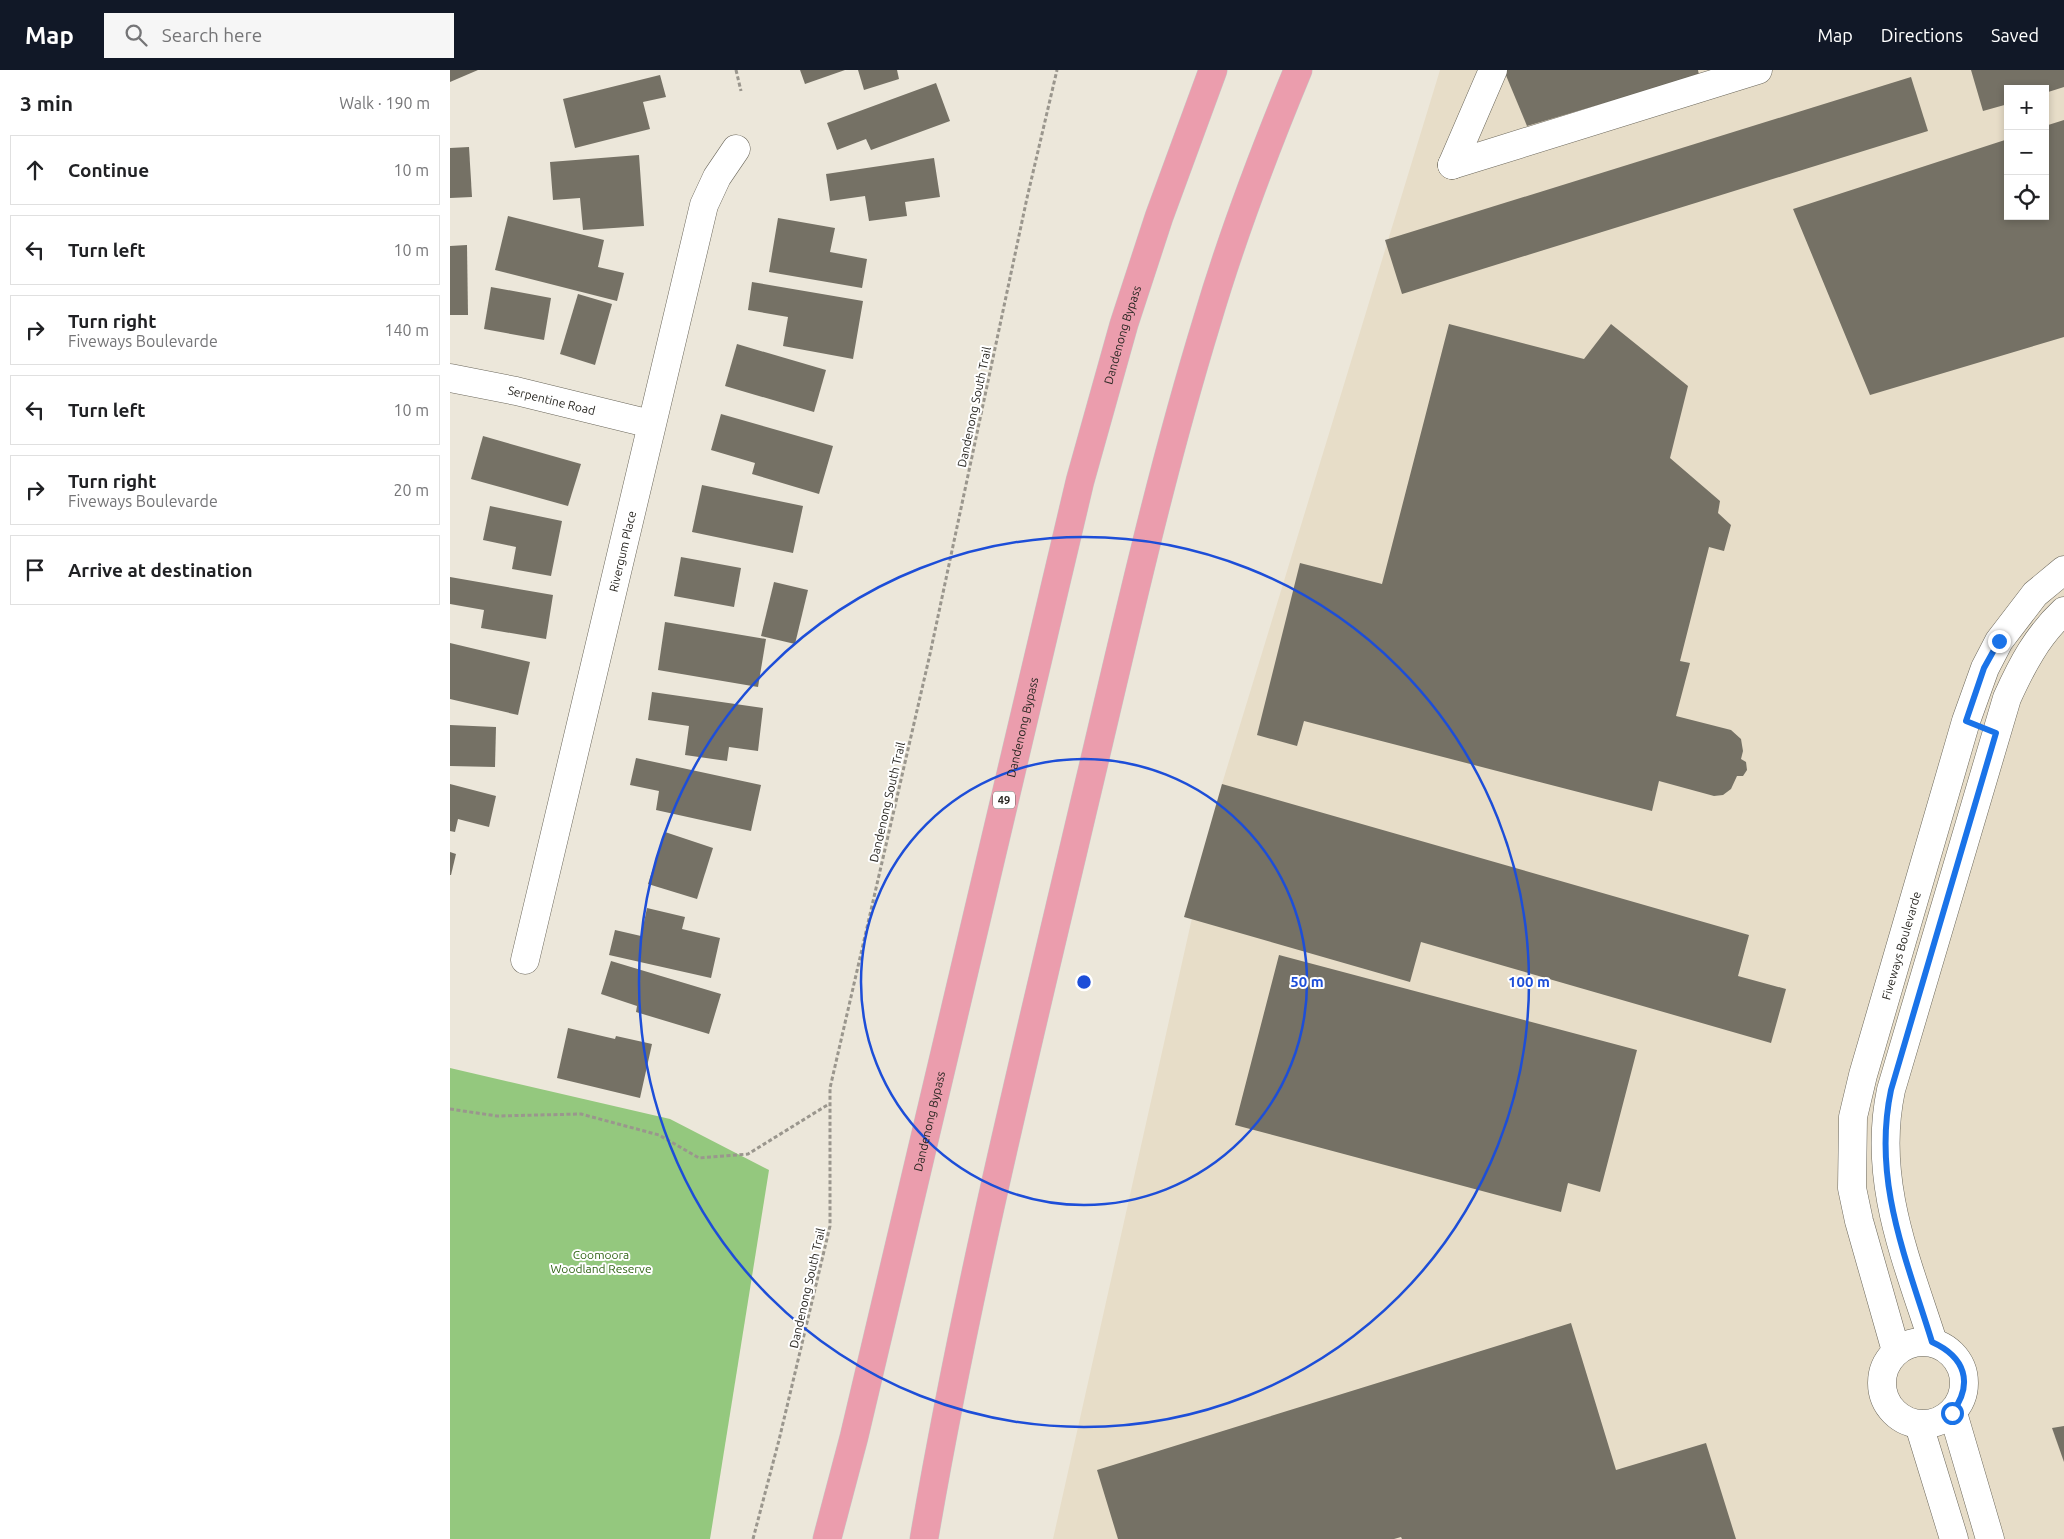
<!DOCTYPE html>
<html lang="en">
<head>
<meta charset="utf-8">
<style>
	:root { --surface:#fff; --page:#f6f6f6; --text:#202124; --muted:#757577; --line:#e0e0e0; --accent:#111827 }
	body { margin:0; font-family:Ubuntu,sans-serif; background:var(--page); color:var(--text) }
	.controls { position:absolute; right:15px; top:15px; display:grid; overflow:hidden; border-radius:0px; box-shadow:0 2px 8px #0003 }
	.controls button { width:45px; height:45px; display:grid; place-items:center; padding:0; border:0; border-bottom:1px solid var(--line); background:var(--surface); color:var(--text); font:25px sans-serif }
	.stop { position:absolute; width:15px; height:15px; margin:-11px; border:4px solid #1a73e8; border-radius:50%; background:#fff }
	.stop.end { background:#1a73e8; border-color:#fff; box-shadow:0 1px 5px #0008 }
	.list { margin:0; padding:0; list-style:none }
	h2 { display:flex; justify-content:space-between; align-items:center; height:65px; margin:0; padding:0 20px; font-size:21px }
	h2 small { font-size:16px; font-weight:400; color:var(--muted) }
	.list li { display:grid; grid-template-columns:32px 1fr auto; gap:15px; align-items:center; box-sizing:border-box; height:70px; margin:0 10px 10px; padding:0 10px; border:1px solid var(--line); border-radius:0px }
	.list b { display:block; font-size:19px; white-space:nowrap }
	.list p { margin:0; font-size:16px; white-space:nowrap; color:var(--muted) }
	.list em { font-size:16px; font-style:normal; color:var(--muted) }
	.icon { flex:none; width:28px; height:28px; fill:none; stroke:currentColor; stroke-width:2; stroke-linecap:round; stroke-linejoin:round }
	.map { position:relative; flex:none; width:1614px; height:1469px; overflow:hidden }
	header { display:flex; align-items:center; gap:30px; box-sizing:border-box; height:70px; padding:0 25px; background:var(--accent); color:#fff }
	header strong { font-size:24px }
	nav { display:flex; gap:28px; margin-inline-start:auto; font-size:18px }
	.search { width:350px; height:45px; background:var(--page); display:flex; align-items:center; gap:12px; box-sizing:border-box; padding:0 18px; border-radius:0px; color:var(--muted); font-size:19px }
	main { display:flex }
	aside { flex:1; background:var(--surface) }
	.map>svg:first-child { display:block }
	.commercial { fill:#e7ddc8; fill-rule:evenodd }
	.green { fill:#94c87e }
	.building { fill:#757165 }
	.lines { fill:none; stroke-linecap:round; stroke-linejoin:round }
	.minor-casing { stroke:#6a665a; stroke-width:29 }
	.highway-casing { stroke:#c7c7c6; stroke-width:29 }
	.path { stroke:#9a968d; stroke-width:3; stroke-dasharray:4 2.5; stroke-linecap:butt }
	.minor { stroke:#fff; stroke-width:28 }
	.highway { stroke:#eb9dad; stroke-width:28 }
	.route { stroke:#1a73e8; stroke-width:6 }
	.ring { fill:none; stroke:#1d4ed8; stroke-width:2.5 }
	.labels { text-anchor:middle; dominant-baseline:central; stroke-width:4; stroke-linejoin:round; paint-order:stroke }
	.shield { fill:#fff; stroke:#696864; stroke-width:1 }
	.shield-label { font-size:11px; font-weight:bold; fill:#292722 }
	.street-label { font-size:12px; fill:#292722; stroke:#fff }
	.park-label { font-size:12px; fill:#326517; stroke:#fff }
	.centre { fill:#1d4ed8; stroke:#fff; stroke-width:2.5 }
	.ring-label { font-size:15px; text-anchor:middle; font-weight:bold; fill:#1d4ed8; stroke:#fff; stroke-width:4; stroke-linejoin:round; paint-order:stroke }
</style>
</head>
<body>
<header>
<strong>Map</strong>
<div class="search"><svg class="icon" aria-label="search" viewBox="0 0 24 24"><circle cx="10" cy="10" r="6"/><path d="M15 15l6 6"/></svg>Search here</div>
<nav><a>Map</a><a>Directions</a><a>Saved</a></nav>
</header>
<main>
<aside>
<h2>3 min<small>Walk · 190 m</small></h2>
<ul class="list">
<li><svg class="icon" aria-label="ahead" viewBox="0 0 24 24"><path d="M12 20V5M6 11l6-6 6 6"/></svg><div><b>Continue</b></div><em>10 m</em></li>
<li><svg class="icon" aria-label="left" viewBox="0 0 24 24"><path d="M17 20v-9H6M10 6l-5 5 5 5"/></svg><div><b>Turn left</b></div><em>10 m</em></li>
<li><svg class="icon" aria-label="right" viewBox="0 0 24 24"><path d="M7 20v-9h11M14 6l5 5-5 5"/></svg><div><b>Turn right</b><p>Fiveways Boulevarde</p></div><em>140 m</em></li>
<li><svg class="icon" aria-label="left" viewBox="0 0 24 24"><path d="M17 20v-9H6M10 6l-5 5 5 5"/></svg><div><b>Turn left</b></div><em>10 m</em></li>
<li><svg class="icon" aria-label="right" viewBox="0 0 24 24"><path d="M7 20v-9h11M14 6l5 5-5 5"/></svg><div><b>Turn right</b><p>Fiveways Boulevarde</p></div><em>20 m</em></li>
<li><svg class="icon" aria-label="arrive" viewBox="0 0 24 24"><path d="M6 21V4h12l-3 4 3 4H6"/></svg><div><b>Arrive at destination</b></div></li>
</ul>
</aside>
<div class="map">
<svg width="1614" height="1469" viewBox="0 0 1614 1469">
	<rect width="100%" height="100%" fill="#ece7da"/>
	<path class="commercial" d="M990 0H1614V1469H603L772 714ZM1558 19H1595V146H1558Z"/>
	<polygon class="green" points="0,998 220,1049 319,1100 260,1469 0,1469"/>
	<g class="building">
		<polygon points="0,0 28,0 0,12"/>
		<polygon points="350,0 395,0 355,14"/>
		<polygon points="408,0 447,0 449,9 414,20"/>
		<polygon points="1057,0 1248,0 1249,5 1077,56 1055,3"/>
		<polygon points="1521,0 1614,0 1614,17 1595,23 1595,19 1558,19 1558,34 1533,41"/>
		<polygon points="210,5 216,27 193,32 200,59 125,78 113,29"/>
		<polygon points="1461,7 1478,61 952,224 935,170"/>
		<polygon points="486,13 500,51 421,80 416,69 387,80 377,53"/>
		<polygon points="1614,50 1614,267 1420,325 1343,139 1558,69 1558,146 1595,146 1595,56"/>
		<polygon points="19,77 22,127 0,128 0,78"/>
		<polygon points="189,85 194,156 133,160 130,128 103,130 100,92"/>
		<polygon points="484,88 490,127 455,132 457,146 419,151 415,126 380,131 376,104"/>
		<polygon points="58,146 154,170 148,197 174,203 167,231 45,200"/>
		<polygon points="328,148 385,158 380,182 417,189 412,218 319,202"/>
		<polygon points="17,175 18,245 0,245 0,176"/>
		<polygon points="302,212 413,231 403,289 333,276 338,247 298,240"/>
		<polygon points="41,217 101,228 94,270 34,259"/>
		<polygon points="128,224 162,234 145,295 110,284"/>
		<polygon points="999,254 1134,289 1161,254 1238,316 1220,388 1270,431 1268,443 1281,455 1274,481 1259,477 1230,591 1240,593 1226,646 1281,660 1291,669 1293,681 1291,689 1296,692 1297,700 1293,706 1287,706 1281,719 1273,725 1264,726 1209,711 1202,741 854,651 847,676 807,665 850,493 932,514"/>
		<polygon points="287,274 376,300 364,342 275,316"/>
		<polygon points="271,344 383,376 369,424 302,404 305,393 261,380"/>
		<polygon points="33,366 131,394 118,436 21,409"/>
		<polygon points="252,415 353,436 343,483 242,462"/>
		<polygon points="40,436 112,451 101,506 62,499 66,477 33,470"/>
		<polygon points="231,487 291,498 284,537 224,526"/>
		<polygon points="0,507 103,525 96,569 31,558 34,540 0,534"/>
		<polygon points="324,512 358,520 345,574 311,566"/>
		<polygon points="215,552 316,569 308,617 208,600"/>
		<polygon points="0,573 80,592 68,645 0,629"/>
		<polygon points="202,622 313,638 308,681 279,677 277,691 235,685 239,656 198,650"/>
		<polygon points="0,655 46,657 45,697 0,696"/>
		<polygon points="186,688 311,715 301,761 206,740 209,721 180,715"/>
		<polygon points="0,714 46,726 39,757 8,749 5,762 0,761"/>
		<polygon points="772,714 1299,865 1288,906 1336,919 1321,973 971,872 960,912 734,847"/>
		<polygon points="215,762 263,778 247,829 198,814"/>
		<polygon points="0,782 6,784 1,805 0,805"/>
		<polygon points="197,838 235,847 232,859 270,868 261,908 159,885 165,860 191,866"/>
		<polygon points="829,885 1187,980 1150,1122 1118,1113 1111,1142 785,1055"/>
		<polygon points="161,891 271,924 259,964 186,942 187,936 151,924"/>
		<polygon points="118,958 165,969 166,966 202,974 190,1028 107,1008"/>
		<polygon points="1121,1253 1166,1400 1256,1373 1286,1469 952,1469 951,1467 944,1469 668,1469 647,1400"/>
		<polygon points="1614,1356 1614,1392 1602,1358"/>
	</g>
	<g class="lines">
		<g class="minor-casing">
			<g id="minor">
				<polyline points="1002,95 1308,0"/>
				<polyline points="1002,95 1043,0"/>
				<path id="s1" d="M0 308 66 321 201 354"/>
				<path id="s2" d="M75 890 254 135 267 107 286 79"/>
				<circle cx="1473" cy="1313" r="41"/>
				<path d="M1483 1272C1456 1188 1422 1110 1441 1020L1557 628C1572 595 1587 566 1614 541"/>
				<path id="s3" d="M1446 1281 1409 1151 1402 1118 1403 1047 1413 1005 1516 651 1535 598 1549 571 1585 524 1614 500"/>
				<polyline points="1503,1343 1540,1469"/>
				<polyline points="1469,1355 1504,1469"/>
			</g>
		</g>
		<g class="highway-casing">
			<g id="highway">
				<path id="s4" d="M377 1469 404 1367 630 411 674 254 709 147 763 0"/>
				<path d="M474 1469C516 1223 576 981 633 739 672 576 708 411 757 251 782 166 814 82 848 0"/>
			</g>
		</g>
		<g class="path">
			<polyline points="286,0 291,21"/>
			<polyline points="0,1039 47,1046 131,1044 209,1065 249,1088 298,1084 379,1034"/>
			<polyline points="303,1469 329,1370 380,1156 380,1018 480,584 577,128 607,0"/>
		</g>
		<use href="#minor" class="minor"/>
		<use href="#highway" class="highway"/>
	</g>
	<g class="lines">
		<path class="route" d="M1502 1343C1524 1313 1515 1287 1482 1272 1456 1188 1422 1110 1441 1020L1546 663 1516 651 1534 598 1549 571"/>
	</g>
	<g class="ring">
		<circle cx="634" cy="912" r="223"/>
		<circle cx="634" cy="912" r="445"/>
	</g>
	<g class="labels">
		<rect class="shield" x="543" y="721.5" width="22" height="17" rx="4"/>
		<g class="shield-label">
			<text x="554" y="730">49</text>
		</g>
		<g class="street-label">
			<text stroke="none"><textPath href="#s4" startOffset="1240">Dandenong Bypass</textPath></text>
			<text stroke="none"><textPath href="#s1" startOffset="104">Serpentine Road</textPath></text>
			<text transform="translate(524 337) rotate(-78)">Dandenong South Trail</text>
			<text stroke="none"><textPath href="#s2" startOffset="420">Rivergum Place</textPath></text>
			<text stroke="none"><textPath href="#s4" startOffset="835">Dandenong Bypass</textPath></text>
			<text transform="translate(437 732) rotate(-77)">Dandenong South Trail</text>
			<text stroke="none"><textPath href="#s3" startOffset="418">Fiveways Boulevarde</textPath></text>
			<text stroke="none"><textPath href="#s4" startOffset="430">Dandenong Bypass</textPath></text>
			<text transform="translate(357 1218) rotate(-77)">Dandenong South Trail</text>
		</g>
		<g class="park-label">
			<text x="151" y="1184">Coomoora<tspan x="151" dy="14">Woodland Reserve</tspan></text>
		</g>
	</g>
	<circle cx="634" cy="912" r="8" class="centre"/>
	<g class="ring-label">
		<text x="857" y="917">50 m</text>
		<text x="1079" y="917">100 m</text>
	</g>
</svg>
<div class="controls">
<button>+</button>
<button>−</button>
<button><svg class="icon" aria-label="locate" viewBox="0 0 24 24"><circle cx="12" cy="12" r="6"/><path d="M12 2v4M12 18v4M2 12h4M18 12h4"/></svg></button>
</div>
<div class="stop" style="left:1502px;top:1343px"></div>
<div class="stop end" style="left:1549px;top:571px"></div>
</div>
</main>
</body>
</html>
